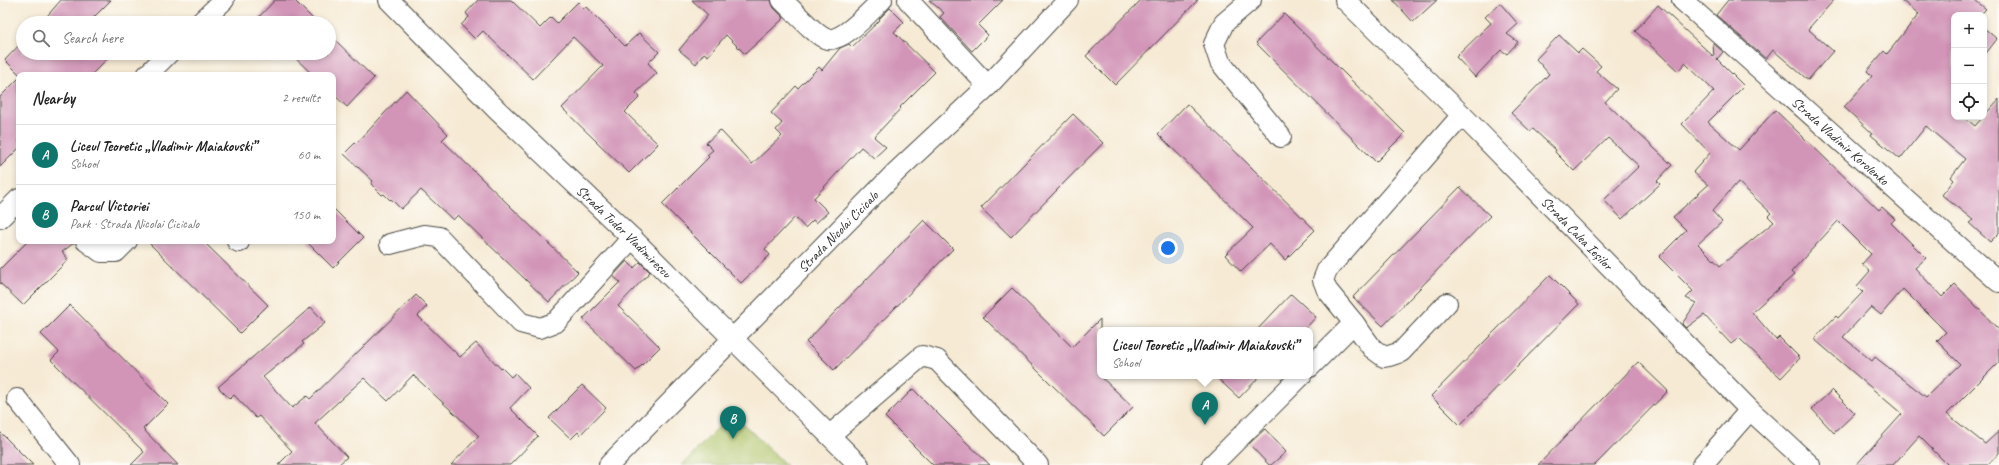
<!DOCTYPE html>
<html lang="en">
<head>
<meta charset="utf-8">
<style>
	:root { --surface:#fff; --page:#f2f2f2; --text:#222; --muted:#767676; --line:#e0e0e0; --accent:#0f766e }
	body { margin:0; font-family:Caveat,sans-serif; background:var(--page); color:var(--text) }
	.controls { position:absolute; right:12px; top:12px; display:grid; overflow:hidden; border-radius:8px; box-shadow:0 2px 6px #0003 }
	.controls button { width:36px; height:36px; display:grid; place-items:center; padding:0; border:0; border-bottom:1px solid var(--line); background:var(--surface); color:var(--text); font:20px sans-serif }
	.you { position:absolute; left:1168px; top:248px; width:14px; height:14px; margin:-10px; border:3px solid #fff; border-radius:50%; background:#1a73e8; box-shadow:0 0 0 6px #1a73e833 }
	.badge { display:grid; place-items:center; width:26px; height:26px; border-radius:50%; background:var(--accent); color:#fff; font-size:13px; font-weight:700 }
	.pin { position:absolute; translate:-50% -33px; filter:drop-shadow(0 1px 2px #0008) }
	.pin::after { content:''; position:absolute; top:21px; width:14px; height:12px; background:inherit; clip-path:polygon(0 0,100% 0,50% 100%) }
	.popup { position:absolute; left:1097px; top:327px; width:216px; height:52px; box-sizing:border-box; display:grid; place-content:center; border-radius:8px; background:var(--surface); filter:drop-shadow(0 1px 3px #0005); font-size:13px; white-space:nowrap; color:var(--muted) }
	.popup b { font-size:15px; color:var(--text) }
	.popup::after { content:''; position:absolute; left:50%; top:100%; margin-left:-8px; border:8px solid transparent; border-top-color:var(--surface) }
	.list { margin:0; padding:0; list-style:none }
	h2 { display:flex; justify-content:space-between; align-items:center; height:52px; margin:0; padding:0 16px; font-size:17px }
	h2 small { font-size:13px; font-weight:400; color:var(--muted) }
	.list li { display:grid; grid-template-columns:26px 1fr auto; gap:12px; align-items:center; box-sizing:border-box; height:60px; padding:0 16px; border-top:1px solid var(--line) }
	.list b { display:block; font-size:15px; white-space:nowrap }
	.list p { margin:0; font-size:13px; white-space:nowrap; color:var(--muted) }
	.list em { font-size:13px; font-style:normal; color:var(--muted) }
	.icon { flex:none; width:22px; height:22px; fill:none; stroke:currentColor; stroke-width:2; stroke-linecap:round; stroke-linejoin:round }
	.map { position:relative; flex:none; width:1999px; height:465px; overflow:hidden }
	.search { position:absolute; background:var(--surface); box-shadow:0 2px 6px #0003; left:16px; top:16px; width:320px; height:44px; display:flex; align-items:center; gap:10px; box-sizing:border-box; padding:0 14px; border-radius:22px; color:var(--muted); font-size:15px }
	.panel { position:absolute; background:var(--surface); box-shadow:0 2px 6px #0003; left:16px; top:72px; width:320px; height:172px; border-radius:8px }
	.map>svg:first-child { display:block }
	.green { fill:#adc367; stroke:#6c7749 }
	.building { fill:#d294b7; fill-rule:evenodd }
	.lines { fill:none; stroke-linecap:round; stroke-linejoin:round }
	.minor-casing { stroke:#494844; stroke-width:22 }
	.minor { stroke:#fff; stroke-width:20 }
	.labels { text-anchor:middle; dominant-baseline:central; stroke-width:3.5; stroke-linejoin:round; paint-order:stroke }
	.street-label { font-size:14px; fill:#2b2b2b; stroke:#fdfcf7 }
</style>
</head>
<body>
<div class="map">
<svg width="1999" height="465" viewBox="0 0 1999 465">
	<rect width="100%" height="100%" fill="#fdfcf7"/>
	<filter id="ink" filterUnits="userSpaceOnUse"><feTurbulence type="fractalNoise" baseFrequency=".025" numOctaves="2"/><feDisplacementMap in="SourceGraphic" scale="8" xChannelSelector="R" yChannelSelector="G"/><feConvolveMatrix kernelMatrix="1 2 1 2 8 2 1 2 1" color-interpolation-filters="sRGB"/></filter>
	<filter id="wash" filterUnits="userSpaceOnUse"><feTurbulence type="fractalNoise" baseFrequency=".012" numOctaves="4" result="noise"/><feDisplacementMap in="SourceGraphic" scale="16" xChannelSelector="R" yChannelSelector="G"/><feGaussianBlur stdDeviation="0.9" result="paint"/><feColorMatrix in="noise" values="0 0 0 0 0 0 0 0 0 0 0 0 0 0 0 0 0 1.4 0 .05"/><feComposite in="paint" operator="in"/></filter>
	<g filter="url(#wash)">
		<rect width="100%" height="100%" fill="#f6ead4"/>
		<polygon class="green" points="732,413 786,465 682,465"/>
		<g id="blocks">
			<g class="building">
				<polygon points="61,0 111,0 88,23 41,23"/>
				<polygon points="275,0 294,0 317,23 259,23 256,20"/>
				<polygon points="478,0 511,0 540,28 551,17 557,23 578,2 584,8 586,7 625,46 639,33 659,52 648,63 657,73 636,93 640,97 625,112 658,144 629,173 562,108 603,66 573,37 533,79 483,31 475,39 461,25 469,17 466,13"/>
				<polygon points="692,0 771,0 774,8 784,18 745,54 726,35 708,56 704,53 696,64 679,50 708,15"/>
				<polygon points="929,0 1003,0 978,25 988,35 972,51 940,17 944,13"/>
				<polygon points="1141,0 1198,0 1115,85 1086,56"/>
				<polygon points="1393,0 1437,0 1413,22"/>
				<polygon points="1728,0 1834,0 1808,29 1833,51 1808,80 1773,50 1766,59 1716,15"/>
				<polygon points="1901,0 1975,0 1986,9 1980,15 1954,15 1954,117 1964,117 1975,126 1999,99 1999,233 1990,242 1969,223 1973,220 1942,195 1954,180 1951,177 1965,159 1926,126 1900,159 1871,135 1872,133 1844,107 1872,76 1867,71 1884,51 1887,54 1919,14"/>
				<polygon points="1500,3 1518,24 1507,34 1518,42 1507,54 1501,50 1475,77 1456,57 1491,23 1485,17"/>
				<path d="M1658 5 1714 57 1713 43 1723 52 1717 59 1744 86 1708 122 1739 150 1775 110 1879 210 1882 207 1895 219 1891 223 1926 258 1915 268 1942 297 1955 284 1999 330V362L1947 414 1985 444 1999 431V453L1988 465H1948L1919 436 1893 465H1856L1902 414 1814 339 1836 316 1838 318 1863 292 1857 286 1870 271 1862 264 1871 254 1838 221 1791 272 1794 275 1752 312 1776 340 1779 337 1800 358 1781 378 1739 338 1731 344 1704 315 1686 328 1682 324 1696 303 1686 298 1693 291 1659 257 1686 230 1673 217 1708 185 1693 172 1710 153 1682 124 1714 91 1685 63 1678 71 1635 31ZM1738 182 1771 213 1768 216 1774 222 1720 266 1698 244 1722 222 1712 211ZM1903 289 1946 332 1937 341 1960 364 1926 397 1875 357 1872 361 1843 337 1871 307 1881 315Z"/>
				<polygon points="890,8 904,22 894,32 935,72 900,107 901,108 874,137 886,147 874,158 861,147 814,198 828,212 816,223 813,220 805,228 795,217 765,249 770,255 741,283 662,204 709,157 707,155 713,150 706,143 720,130 752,164 782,136 776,130 782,123 771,113 796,86 798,88 819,67 822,70 840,48 849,44 852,47 880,20 879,19"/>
				<polygon points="1284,14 1405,133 1376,162 1256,43"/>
				<polygon points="1984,28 1997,39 1984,56"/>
				<polygon points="329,34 374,78 347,107 333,94 333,75 313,75 290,53 329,53"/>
				<polygon points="1559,35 1578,53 1582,49 1601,66 1596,71 1617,89 1605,102 1672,165 1657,181 1660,184 1622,219 1604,200 1639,166 1608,138 1574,171 1555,152 1556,150 1533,129 1530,131 1511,113 1549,74 1536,59"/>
				<polygon points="23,41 23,53 113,53 91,75 20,75 5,60"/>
				<polygon points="19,78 19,148 0,167 0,97"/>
				<polygon points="406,90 448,134 442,140 578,272 549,302 458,215 453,220 421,190 401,209 391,199 390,200 384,194 382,195 371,184 373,181 344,154 357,141 358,142"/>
				<polygon points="1187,104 1315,230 1285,260 1270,244 1241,272 1225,255 1253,228 1158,134"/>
				<polygon points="1073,114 1103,143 1011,237 981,208"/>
				<polygon points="1460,187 1490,216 1383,326 1353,297"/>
				<polygon points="333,208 363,238 333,268 306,241 333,241"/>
				<polygon points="924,220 953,249 834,370 806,342"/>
				<polygon points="28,241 75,241 75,242 62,252 68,259 62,266 23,305 0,283 0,269"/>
				<polygon points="147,241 203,241 268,305 240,333"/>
				<polygon points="627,261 634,268 640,262 650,272 618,306 660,347 636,371 583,319 620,282 613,276"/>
				<polygon points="1550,275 1579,304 1460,425 1431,396"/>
				<polygon points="1012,288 1072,347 1100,319 1100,376 1133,407 1104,436 983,317"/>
				<polygon points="1291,294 1316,317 1304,330 1257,330"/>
				<polygon points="416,295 427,306 418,316 460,357 476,343 501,369 502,368 511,377 515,373 529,388 510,408 538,436 510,465 451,465 479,436 413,375 388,401 364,378 315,423 347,457 338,465 278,465 292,451 259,416 256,418 234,395 230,399 218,387 311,307 325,323 302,342 304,344 263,377 292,408 307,396 310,399"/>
				<polygon points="70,305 168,404 143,429 178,465 131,465 144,452 51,360 59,352 41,334"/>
				<polygon points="1638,362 1668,391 1595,465 1538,465"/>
				<polygon points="1215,376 1260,376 1239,398"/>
				<polygon points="582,385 606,408 580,435 578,432 571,439 549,418"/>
				<polygon points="913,389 966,442 990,465 933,465 885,417"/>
				<polygon points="1832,390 1855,413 1834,433 1812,409"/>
				<polygon points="1265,429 1286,452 1271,465 1269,465 1249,444"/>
				<polygon points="0,432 33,465 0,465"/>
			</g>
		</g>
	</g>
	<g filter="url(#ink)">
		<use href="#blocks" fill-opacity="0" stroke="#494844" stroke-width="1"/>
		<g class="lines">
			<g class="minor-casing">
				<g id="minor">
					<path id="s1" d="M389 0 497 110 632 238 859 465"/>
					<path d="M782 0C791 8 817 37 827 39 844 42 870 11 882 0"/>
					<polyline points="908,0 988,86"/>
					<polyline points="1251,0 1224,23 1214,44 1220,62 1281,137"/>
					<path id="s2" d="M1345 0 1462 115 1750 410 1810 465"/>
					<path id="s3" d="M1682 0 1999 282"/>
					<polyline points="200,23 224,0"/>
					<polyline points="147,75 169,53"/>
					<polyline points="0,218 19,199"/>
					<polyline points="86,241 101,252 116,252 127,241"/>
					<polyline points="237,241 239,242"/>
					<polyline points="390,244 424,235 439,237 521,323 540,328 556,322 632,238"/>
					<polyline points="1354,323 1372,348 1384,357 1389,356 1401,352 1447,303"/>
					<polyline points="1310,367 1354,323 1327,290 1323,280 1327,270 1462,115"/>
					<polyline points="17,399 70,465"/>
					<polyline points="830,435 922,356 937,360 1038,465"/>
					<path id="s4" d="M609 465 897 171 988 86 1068 0"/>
					<polyline points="1212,465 1301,376"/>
					<polyline points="1702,465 1750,410"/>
				</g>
			</g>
			<use href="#minor" class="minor"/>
		</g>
	</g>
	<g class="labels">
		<g class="street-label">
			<text stroke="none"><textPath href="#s3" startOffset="212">Strada Vladimir Korolenko</textPath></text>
			<text stroke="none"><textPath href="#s1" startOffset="330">Strada Tudor Vladimirescu</textPath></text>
			<text stroke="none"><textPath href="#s4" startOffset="327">Strada Nicolai Cicicalo</textPath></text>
			<text stroke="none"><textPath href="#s2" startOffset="329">Strada Calea Ieșilor</textPath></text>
		</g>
	</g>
</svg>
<div class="controls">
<button>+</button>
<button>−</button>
<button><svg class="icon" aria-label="locate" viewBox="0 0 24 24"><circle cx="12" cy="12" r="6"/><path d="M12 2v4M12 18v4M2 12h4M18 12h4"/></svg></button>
</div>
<div class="you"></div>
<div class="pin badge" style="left:1205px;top:425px">A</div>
<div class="popup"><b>Liceul Teoretic „Vladimir Maiakovski”</b>School</div>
<div class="pin badge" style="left:733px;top:439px">B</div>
<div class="search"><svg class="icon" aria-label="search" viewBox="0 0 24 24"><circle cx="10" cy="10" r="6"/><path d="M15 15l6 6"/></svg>Search here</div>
<section class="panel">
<h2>Nearby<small>2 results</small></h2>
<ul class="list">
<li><span class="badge">A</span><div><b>Liceul Teoretic „Vladimir Maiakovski”</b><p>School</p></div><em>60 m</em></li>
<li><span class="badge">B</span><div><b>Parcul Victoriei</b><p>Park · Strada Nicolai Cicicalo</p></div><em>150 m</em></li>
</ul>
</section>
</div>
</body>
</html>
